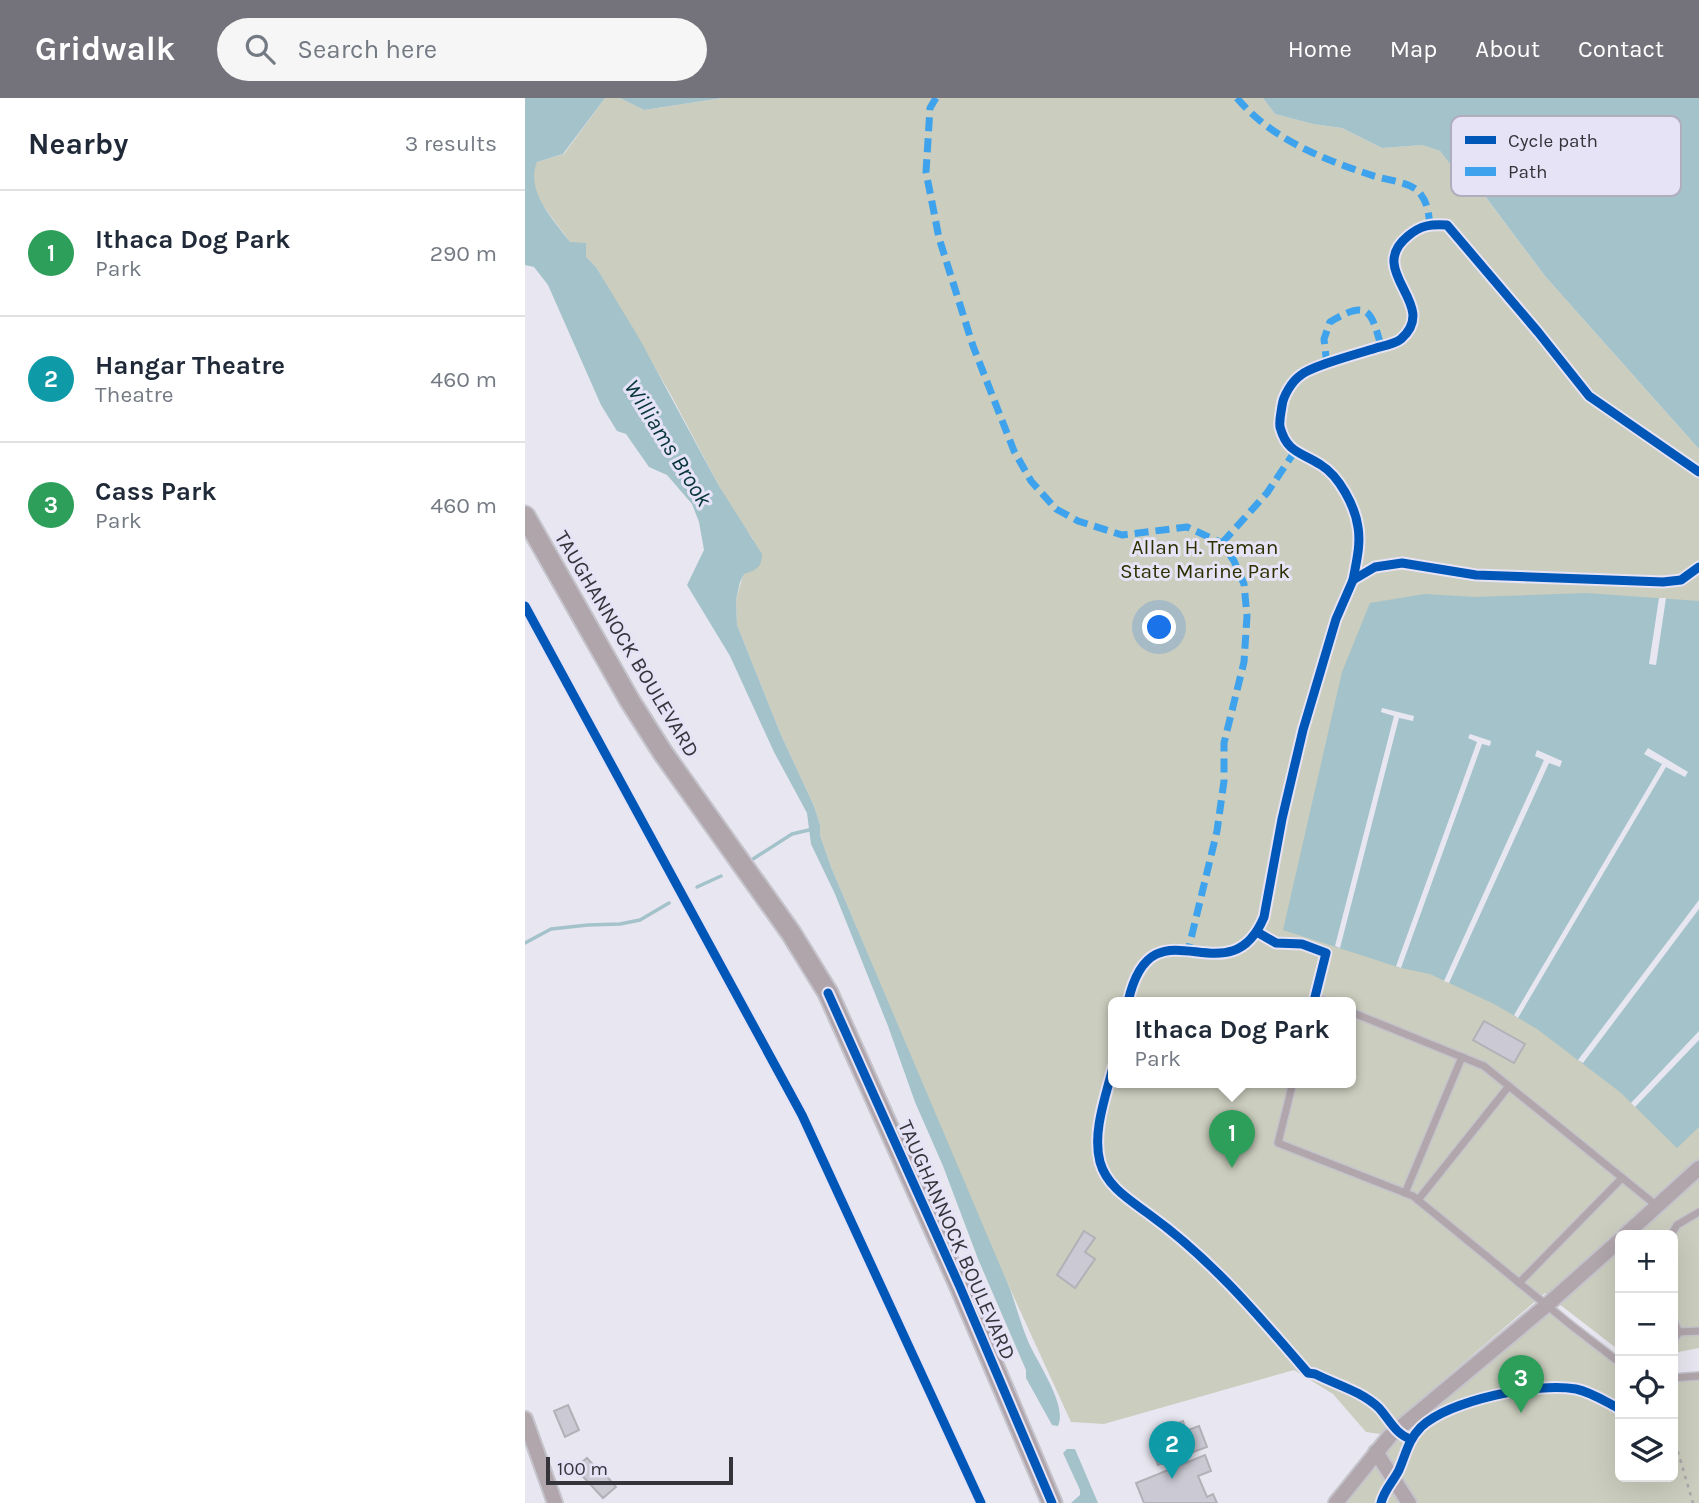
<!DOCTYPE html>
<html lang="en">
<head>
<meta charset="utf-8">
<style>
	:root { --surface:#fff; --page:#f6f6f7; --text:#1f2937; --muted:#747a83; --line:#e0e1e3; --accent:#74737b }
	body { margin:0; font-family:Karla,sans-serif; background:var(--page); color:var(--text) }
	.controls { position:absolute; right:21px; bottom:21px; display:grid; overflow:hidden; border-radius:10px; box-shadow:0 7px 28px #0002 }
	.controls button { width:63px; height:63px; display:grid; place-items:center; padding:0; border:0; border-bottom:2px solid var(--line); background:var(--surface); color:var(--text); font:35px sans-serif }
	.scale { position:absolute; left:21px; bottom:18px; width:187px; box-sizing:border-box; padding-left:7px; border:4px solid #35343b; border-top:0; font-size:19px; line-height:24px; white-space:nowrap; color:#35343b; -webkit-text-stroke:5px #e5e3f5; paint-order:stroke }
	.you { position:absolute; left:635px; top:530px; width:24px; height:24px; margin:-18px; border:5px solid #fff; border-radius:50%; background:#1a73e8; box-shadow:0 0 0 10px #1a73e833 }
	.badge { display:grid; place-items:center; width:46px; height:46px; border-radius:50%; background:var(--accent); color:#fff; font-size:23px; font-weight:700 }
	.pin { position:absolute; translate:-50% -58px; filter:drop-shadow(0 2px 4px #0008) }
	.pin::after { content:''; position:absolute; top:37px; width:24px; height:21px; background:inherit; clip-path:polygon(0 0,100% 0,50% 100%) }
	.popup { position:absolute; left:583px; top:899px; width:248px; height:91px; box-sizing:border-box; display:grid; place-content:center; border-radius:10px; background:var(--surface); filter:drop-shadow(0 2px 5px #0005); font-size:23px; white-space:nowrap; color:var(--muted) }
	.popup b { font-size:26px; color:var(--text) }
	.popup::after { content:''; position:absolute; left:50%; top:100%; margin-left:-14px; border:14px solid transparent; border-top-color:var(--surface) }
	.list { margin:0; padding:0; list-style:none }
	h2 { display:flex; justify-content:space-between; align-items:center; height:91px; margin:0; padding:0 28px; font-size:30px }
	h2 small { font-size:23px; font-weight:400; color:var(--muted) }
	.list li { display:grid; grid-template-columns:46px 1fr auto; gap:21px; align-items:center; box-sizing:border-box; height:126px; padding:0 28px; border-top:2px solid var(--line) }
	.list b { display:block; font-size:26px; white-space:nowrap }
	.list p { margin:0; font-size:23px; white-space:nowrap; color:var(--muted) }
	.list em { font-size:23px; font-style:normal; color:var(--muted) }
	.icon { flex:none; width:38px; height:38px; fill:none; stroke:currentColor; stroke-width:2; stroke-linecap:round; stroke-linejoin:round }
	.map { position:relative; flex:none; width:1174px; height:1405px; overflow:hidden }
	header { display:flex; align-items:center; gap:42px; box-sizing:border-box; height:98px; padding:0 35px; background:var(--accent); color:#fff }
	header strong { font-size:33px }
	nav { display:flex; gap:38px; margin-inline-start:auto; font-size:24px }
	.search { width:490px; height:63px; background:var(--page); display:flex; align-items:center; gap:18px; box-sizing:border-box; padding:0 24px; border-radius:38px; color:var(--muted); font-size:26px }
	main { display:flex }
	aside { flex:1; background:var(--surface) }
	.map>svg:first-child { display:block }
	.green { fill:#cbcdbe; fill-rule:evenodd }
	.water { fill:#a3c2ca }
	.pier { fill:#e8e7f1 }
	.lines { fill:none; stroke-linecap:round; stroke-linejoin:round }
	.stream { stroke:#a3c2ca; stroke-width:3.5 }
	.building { fill:#cac9d4; stroke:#b2b1b8; stroke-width:2 }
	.service-casing { stroke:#c5c4cc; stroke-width:10 }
	.minor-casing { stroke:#c5c4cc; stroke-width:18 }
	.secondary-casing { stroke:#c5c4cc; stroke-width:23 }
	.path { stroke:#aca6aa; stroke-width:2.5; stroke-dasharray:3.5 5; stroke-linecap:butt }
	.service { stroke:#b0a6ab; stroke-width:7 }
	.minor { stroke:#b0a6ab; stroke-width:14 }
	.secondary { stroke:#afa5ab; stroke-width:19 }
	.quiet { stroke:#3ea3ec; stroke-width:7; stroke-dasharray:14 7; stroke-linecap:butt }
	.cycleway-casing { stroke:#e5e3f5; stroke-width:13 }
	.cycleway { stroke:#0057b8; stroke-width:9 }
	.labels { text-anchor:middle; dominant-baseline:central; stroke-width:6; stroke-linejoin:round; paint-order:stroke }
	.park-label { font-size:21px; fill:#2e3002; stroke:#e5e3f5 }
	.street-label { font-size:21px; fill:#35343b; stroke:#e5e3f5 }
	.water-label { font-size:23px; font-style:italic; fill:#07353b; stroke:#e5e3f5 }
	.key { fill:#e5e3f5; stroke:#b0aebd; stroke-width:2 }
	.key-label { font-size:19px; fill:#35343b }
</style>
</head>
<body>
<header>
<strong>Gridwalk</strong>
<div class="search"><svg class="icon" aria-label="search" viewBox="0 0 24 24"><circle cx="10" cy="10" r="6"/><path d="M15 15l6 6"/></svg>Search here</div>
<nav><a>Home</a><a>Map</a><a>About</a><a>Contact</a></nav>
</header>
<main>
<aside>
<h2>Nearby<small>3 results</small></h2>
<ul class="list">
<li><span class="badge" style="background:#2e9e5b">1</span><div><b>Ithaca Dog Park</b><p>Park</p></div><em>290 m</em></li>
<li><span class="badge" style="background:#0f9aa8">2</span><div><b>Hangar Theatre</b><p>Theatre</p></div><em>460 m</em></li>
<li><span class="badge" style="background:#2e9e5b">3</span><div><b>Cass Park</b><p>Park</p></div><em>460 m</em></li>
</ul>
</aside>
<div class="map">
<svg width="1174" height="1405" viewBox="0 0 1174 1405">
	<rect width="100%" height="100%" fill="#e8e7f1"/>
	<g class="green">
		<path d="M80 0H95L119 12 197 0H738L750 16 788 26 817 30 857 50 897 47 915 53 932 75 947 81 1020 178 1174 351V1250L1148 1255V1137H1095V1253L1020 1195 855 1336 841 1334 808 1296 769 1272 579 1326 546 1324 466 1149 306 769 295 737V727L289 708 256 637 212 527 211 502 228 441 210 416 194 388 146 297 71 169 45 144 8 94 7 74 12 64 39 56ZM588 904H826V984H588Z"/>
		<polygon points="1022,1207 1095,1264 1095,1379 1148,1379 1148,1277 1174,1278 1174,1405 822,1405 834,1387 851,1370 864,1346"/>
	</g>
	<g class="water">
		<path d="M0 0H80L38 56 12 64C0 93 28 121 45 144L61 145V159L71 169 114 240 194 388 237 456C237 470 231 472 219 476L215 484 211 502 212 527 256 637 289 708 295 727V737L306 769 485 1191C491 1208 496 1226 503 1243 511 1263 543 1307 533 1328L527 1327 501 1280V1272L453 1161 418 1068 390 1004 363 928 310 796 286 746 282 715 249 654 205 558 162 487 179 452 174 424 167 406 142 377 124 369 101 336 92 333 76 307 23 187 9 169 0 167Z"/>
		<polygon points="95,0 197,0 119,12"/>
		<polygon points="738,0 1174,0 1174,351 1020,178 948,82 932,75 915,53 897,47 857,50 817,30 788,26 750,16"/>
		<polygon points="1061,495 1174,503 1174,1029 1152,1050 1095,994 1012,931 969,906 905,876 876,870 758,832 817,574 845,505 900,496 950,499"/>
		<polygon points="542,1351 550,1351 573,1405 546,1405 555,1397 555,1392 538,1355"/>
	</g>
	<g class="pier">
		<polygon points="1134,500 1141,500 1131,567 1124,566"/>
		<polygon points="857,610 889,618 888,623 874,620 815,850 810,848 869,618 856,614"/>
		<polygon points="945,636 966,643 965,648 957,646 876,870 871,868 952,644 943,640"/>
		<polygon points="1123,650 1163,674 1160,679 1141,669 993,920 989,917 1137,666 1119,656"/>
		<polygon points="1012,652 1037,663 1035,669 1024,665 924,885 919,883 1019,662 1010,658"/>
		<polygon points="1174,802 1174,811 1058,965 1053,962"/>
		<polygon points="1174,933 1174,942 1110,1009 1106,1005"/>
	</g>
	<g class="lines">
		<g class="stream">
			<polyline points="228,761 267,736 288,731"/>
			<polyline points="172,789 196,778"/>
			<polyline points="0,845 26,831 63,827 95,826 115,822 144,805"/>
		</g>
	</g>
	<g class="building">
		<polygon points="959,923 1000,946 989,965 948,942"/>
		<polygon points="559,1133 570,1140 560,1154 570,1161 550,1190 532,1177"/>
		<polygon points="43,1307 54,1332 40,1339 29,1313"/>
		<polygon points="658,1323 661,1333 674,1328 682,1349 633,1367 625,1347 641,1342 637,1331"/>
		<polygon points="680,1357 686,1373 673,1378 682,1399 688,1396 692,1405 619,1405 611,1385"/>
		<polygon points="62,1360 72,1371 74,1369 91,1389 78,1400 50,1370"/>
	</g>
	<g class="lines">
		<g class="service-casing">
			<g id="service">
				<polyline points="788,904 790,899 802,904"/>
				<polyline points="826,914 959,968 1132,1108"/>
				<polyline points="768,984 753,1045 888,1098 1047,1228 1095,1265"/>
				<polyline points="593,1093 660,1143 703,1183 783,1275"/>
				<polyline points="880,1095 937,959"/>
				<polyline points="893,1102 984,988"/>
				<polyline points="1146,1137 1152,1127 1174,1114"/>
				<polyline points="994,1185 1097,1080"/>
				<polyline points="1148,1222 1154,1234"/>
				<polyline points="1154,1234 1174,1233"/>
				<polyline points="1148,1243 1154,1234"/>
				<polyline points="1148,1280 1174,1278"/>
			</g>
		</g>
		<g class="minor-casing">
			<g id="minor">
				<polyline points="1100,1137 1174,1070"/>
				<polyline points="0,1321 30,1405"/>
				<polyline points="851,1354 884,1405"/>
				<polyline points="811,1405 865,1338 1022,1207 1095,1142"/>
			</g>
		</g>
		<g class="secondary-casing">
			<polyline id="secondary" points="0,418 105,603 138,655 266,835 303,895 435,1189 527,1405"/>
		</g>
		<polyline class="path" points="1148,1337 1168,1405"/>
		<use href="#service" class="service"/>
		<use href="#minor" class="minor"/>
		<use href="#secondary" class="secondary"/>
		<g class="quiet">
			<polyline points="411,0 405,10 401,74 414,140 448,248 489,353 506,383 531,411 553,423 597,437 662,429 697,445 709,463 719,486 722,518 719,564 699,645 699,683 692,733 663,853"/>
			<path d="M712 0C745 40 797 61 846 77 859 82 881 83 892 92 902 102 903 112 905 126"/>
			<path d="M802 267 799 241 805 224C843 201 846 212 856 248"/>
			<polyline points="697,445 742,395 770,353"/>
		</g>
		<g class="cycleway-casing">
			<g id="cycleway">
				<path d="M828 482C831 465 836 447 833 429 830 408 814 378 796 367 776 354 762 355 755 329 754 322 756 315 757 308 758 298 767 283 776 277 789 267 833 256 851 250 858 248 870 246 876 241 916 206 839 174 883 138 896 127 906 126 922 127L1013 234 1064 298 1174 374"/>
				<polyline points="0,508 277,1017 456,1405"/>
				<polyline points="732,834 751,845 777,846 801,855 790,899"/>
				<polyline points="303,895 435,1189 527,1405"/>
				<path d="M603 904C627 796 703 905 739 819L757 721 778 632 811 521 828 482 850 469 877 465 951 477 1138 484 1156 482 1174 469"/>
				<path d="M588 969C581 998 567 1034 575 1064 582 1089 605 1102 625 1117 686 1161 734 1218 783 1275L790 1276C812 1287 836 1293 854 1310 864 1321 871 1337 886 1341"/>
				<path d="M856 1405C859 1392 868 1384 874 1372 881 1356 883 1342 896 1329 925 1302 1012 1284 1051 1291 1066 1294 1081 1304 1095 1311"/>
			</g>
		</g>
		<use href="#cycleway" class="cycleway"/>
	</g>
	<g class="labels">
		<g class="park-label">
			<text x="680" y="449">Allan H. Treman<tspan x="680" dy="24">State Marine Park</tspan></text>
		</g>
		<g class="street-label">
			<text transform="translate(102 546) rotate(59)">TAUGHANNOCK BOULEVARD</text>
			<text transform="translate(432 1142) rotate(66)">TAUGHANNOCK BOULEVARD</text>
		</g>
		<g class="water-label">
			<text transform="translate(143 345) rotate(58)">Williams Brook</text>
		</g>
	</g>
	<rect x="926" y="18" width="230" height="80" rx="10" class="key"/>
	<rect x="940" y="38" width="31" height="8" fill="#0057b8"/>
	<rect x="940" y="69" width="31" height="9" fill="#3ea3ec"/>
	<g class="key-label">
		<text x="983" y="49">Cycle path</text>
		<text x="983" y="80">Path</text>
	</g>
</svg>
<div class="controls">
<button>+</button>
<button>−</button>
<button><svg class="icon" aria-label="locate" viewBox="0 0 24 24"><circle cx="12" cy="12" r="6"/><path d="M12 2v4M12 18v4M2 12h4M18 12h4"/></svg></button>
<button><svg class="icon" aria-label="layers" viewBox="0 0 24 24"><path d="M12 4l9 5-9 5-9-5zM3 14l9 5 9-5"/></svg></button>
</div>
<div class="scale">100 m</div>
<div class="you"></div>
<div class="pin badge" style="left:707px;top:1070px;background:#2e9e5b">1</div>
<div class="popup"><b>Ithaca Dog Park</b>Park</div>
<div class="pin badge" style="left:647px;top:1381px;background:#0f9aa8">2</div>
<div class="pin badge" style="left:996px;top:1315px;background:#2e9e5b">3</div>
</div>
</main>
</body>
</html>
